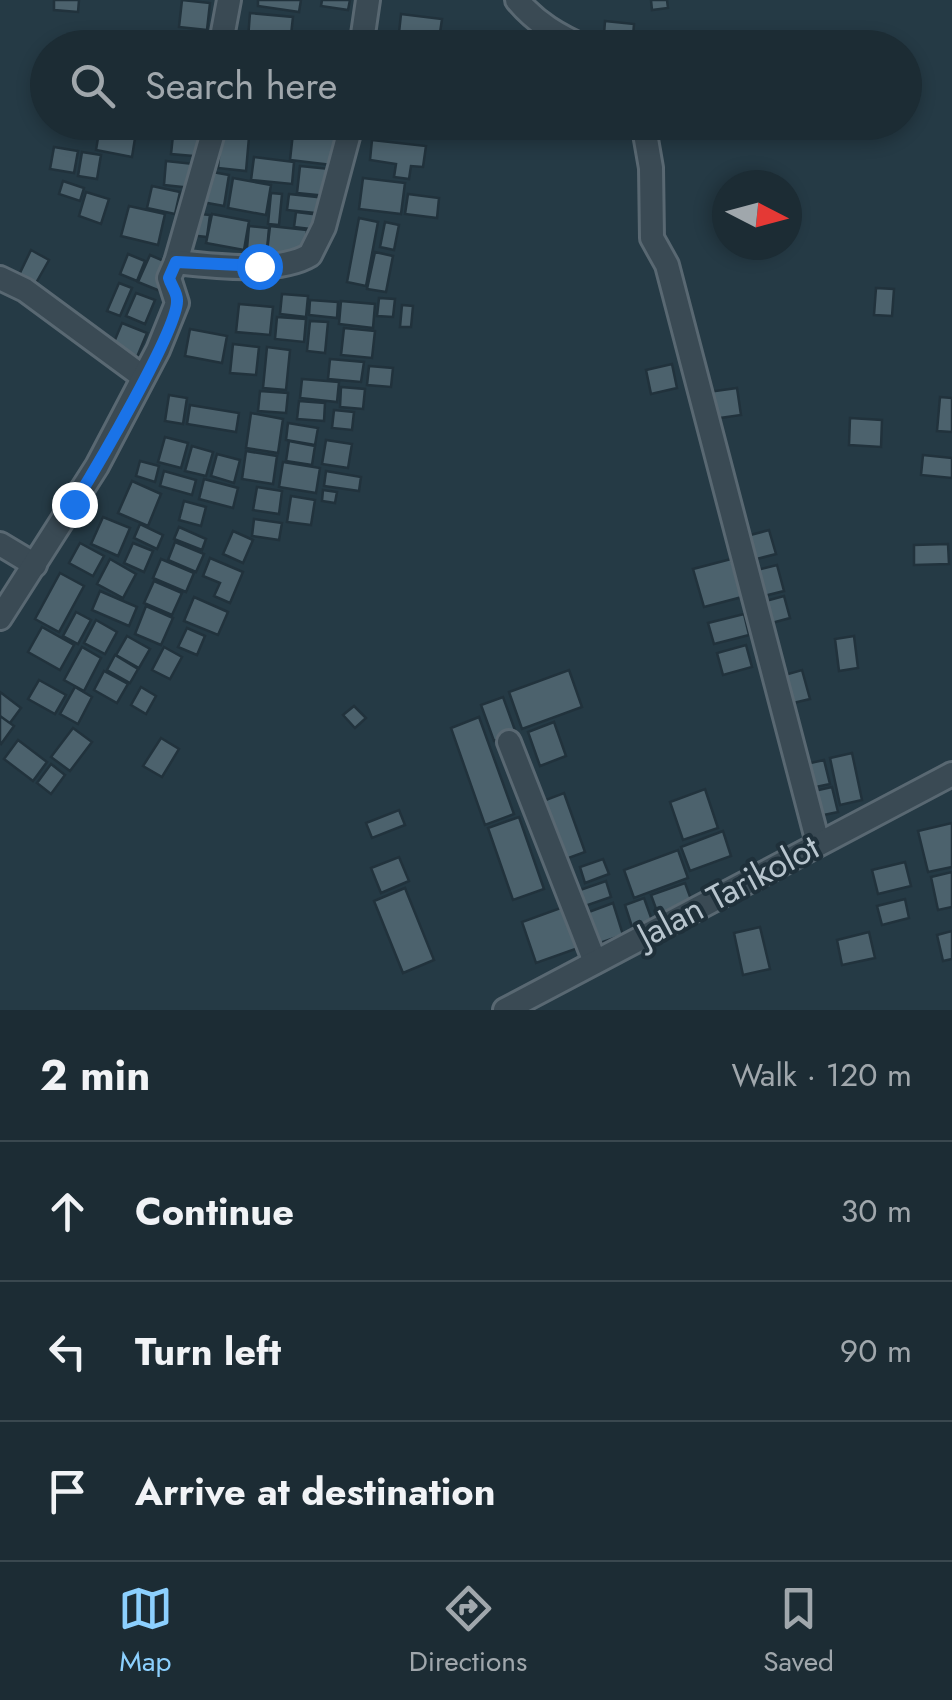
<!DOCTYPE html>
<html lang="en">
<head>
<meta charset="utf-8">
<style>
	:root { --surface:#1c2c34; --page:#293840; --text:#f1f3f6; --muted:#a0a7ac; --line:#3a484f; --accent:#8cd0fe }
	body { margin:0; font-family:Jost,sans-serif; background:var(--page); color:var(--text) }
	.compass { position:absolute; left:712px; top:170px; width:90px; height:90px; border-radius:50%; background:var(--surface); box-shadow:0 5px 15px #0003; rotate:96deg }
	.stop { position:absolute; width:30px; height:30px; margin:-22px; border:8px solid #1a73e8; border-radius:50%; background:#fff }
	.stop.end { background:#1a73e8; border-color:#fff; box-shadow:0 2px 10px #0008 }
	.list { margin:0; padding:0; list-style:none }
	h2 { display:flex; justify-content:space-between; align-items:center; height:130px; margin:0; padding:0 40px; font-size:42px }
	h2 small { font-size:32px; font-weight:400; color:var(--muted) }
	.list li { display:grid; grid-template-columns:65px 1fr auto; gap:30px; align-items:center; box-sizing:border-box; height:140px; padding:0 40px; border-top:2px solid var(--line) }
	.list b { display:block; font-size:38px; white-space:nowrap }
	.list em { font-size:32px; font-style:normal; color:var(--muted) }
	.icon { flex:none; width:55px; height:55px; fill:none; stroke:currentColor; stroke-width:2; stroke-linecap:round; stroke-linejoin:round }
	.map { position:relative; flex:none; width:952px; height:1010px; overflow:hidden }
	.search { position:absolute; background:var(--surface); box-shadow:0 5px 15px #0003; left:30px; right:30px; top:30px; height:110px; display:flex; align-items:center; gap:25px; box-sizing:border-box; padding:0 35px; border-radius:55px; color:var(--muted); font-size:38px }
	.sheet { height:550px; background:var(--surface) }
	nav { display:flex; justify-content:space-around; align-items:center; box-sizing:border-box; height:140px; border-top:2px solid var(--line); background:var(--surface); font-size:28px; color:var(--muted) }
	nav a { display:grid; justify-items:center; gap:5px }
	nav .on { color:var(--accent) }
	.map>svg:first-child { display:block }
	.building { fill:#4c626d; stroke:#21323c; stroke-width:2.5 }
	.lines { fill:none; stroke-linecap:round; stroke-linejoin:round }
	.minor-casing { stroke:#596872; stroke-width:28 }
	.minor { stroke:#3a4a54; stroke-width:22 }
	.route { stroke:#1a73e8; stroke-width:12 }
	.labels { text-anchor:middle; dominant-baseline:central; stroke-width:8; stroke-linejoin:round; paint-order:stroke }
	.street-label { font-size:35px; fill:#b8c5ce; stroke:#1f303a }
</style>
</head>
<body>
<div class="map">
<svg width="952" height="1010" viewBox="0 0 952 1010">
	<rect width="100%" height="100%" fill="#253a45"/>
	<g class="building">
		<polygon points="54,0 79,0 78,12 54,10"/>
		<polygon points="182,0 210,3 207,30 179,27"/>
		<polygon points="258,0 301,0 299,12 258,6"/>
		<polygon points="322,0 350,0 348,10 321,6"/>
		<polygon points="651,0 667,0 668,8 652,10"/>
		<polygon points="250,13 293,17 290,44 248,39"/>
		<polygon points="401,14 442,19 438,47 398,42"/>
		<polygon points="605,21 634,24 632,48 603,48"/>
		<polygon points="179,35 210,38 209,48 177,48"/>
		<polygon points="236,122 273,122 272,135 236,131"/>
		<polygon points="279,122 307,122 306,129 279,127"/>
		<polygon points="100,126 136,132 132,157 96,150"/>
		<polygon points="174,126 208,130 205,157 171,154"/>
		<polygon points="293,133 335,137 332,165 290,160"/>
		<polygon points="221,134 249,137 246,171 218,168"/>
		<polygon points="372,140 426,146 423,167 411,166 409,179 394,177 396,164 370,160"/>
		<polygon points="54,147 78,151 74,173 50,169"/>
		<polygon points="82,152 101,155 97,179 78,176"/>
		<polygon points="254,157 294,162 292,184 251,180"/>
		<polygon points="166,161 194,164 192,188 164,185"/>
		<polygon points="300,166 330,169 327,196 297,193"/>
		<polygon points="207,171 229,175 224,206 202,202"/>
		<polygon points="233,178 271,185 266,215 228,208"/>
		<polygon points="363,178 405,183 401,214 359,209"/>
		<polygon points="63,181 84,188 80,201 59,194"/>
		<polygon points="152,186 180,192 175,214 147,208"/>
		<polygon points="86,192 109,199 101,224 79,216"/>
		<polygon points="271,193 282,194 279,225 268,224"/>
		<polygon points="289,194 326,198 325,214 287,210"/>
		<polygon points="408,194 439,198 437,218 405,214"/>
		<polygon points="787,200 794,229 787,231"/>
		<polygon points="129,206 165,214 158,245 121,236"/>
		<polygon points="296,212 321,215 319,230 294,227"/>
		<polygon points="191,213 210,215 207,237 189,235"/>
		<polygon points="212,214 249,221 244,250 206,243"/>
		<polygon points="359,218 378,222 366,286 347,282"/>
		<polygon points="385,222 399,225 394,250 380,247"/>
		<polygon points="249,226 269,228 266,261 246,259"/>
		<polygon points="270,226 307,230 304,257 267,252"/>
		<polygon points="31,250 49,260 36,283 19,275"/>
		<polygon points="375,252 393,256 386,292 367,289"/>
		<polygon points="128,254 145,261 137,281 120,274"/>
		<polygon points="150,255 171,264 160,291 138,282"/>
		<polygon points="119,283 132,288 120,316 107,311"/>
		<polygon points="876,288 894,289 892,316 874,315"/>
		<polygon points="136,293 155,300 145,324 126,316"/>
		<polygon points="282,294 308,296 306,317 280,314"/>
		<polygon points="379,298 395,299 393,317 377,316"/>
		<polygon points="310,300 338,302 337,318 309,315"/>
		<polygon points="341,301 375,304 373,328 339,324"/>
		<polygon points="239,304 273,307 270,335 236,332"/>
		<polygon points="402,305 413,306 411,327 400,327"/>
		<polygon points="277,317 306,319 304,342 275,339"/>
		<polygon points="310,321 328,322 325,353 307,351"/>
		<polygon points="122,323 147,333 137,357 112,347"/>
		<polygon points="344,328 375,331 372,358 341,355"/>
		<polygon points="190,329 227,336 222,363 185,356"/>
		<polygon points="233,344 259,347 256,375 230,373"/>
		<polygon points="267,347 290,350 286,390 263,388"/>
		<polygon points="330,359 364,362 361,382 328,379"/>
		<polygon points="672,364 677,388 651,394 646,370"/>
		<polygon points="369,366 393,368 391,387 367,385"/>
		<polygon points="302,379 339,382 337,402 300,398"/>
		<polygon points="341,387 365,389 363,409 340,407"/>
		<polygon points="737,388 741,415 713,419 708,392"/>
		<polygon points="260,391 288,393 286,413 258,411"/>
		<polygon points="169,395 187,398 183,424 165,421"/>
		<polygon points="940,397 952,398 952,432 937,431"/>
		<polygon points="299,401 325,403 324,421 297,419"/>
		<polygon points="190,405 239,413 236,432 187,424"/>
		<polygon points="334,410 354,412 352,430 332,428"/>
		<polygon points="251,413 283,419 278,453 246,448"/>
		<polygon points="850,418 882,420 881,447 849,445"/>
		<polygon points="288,423 318,428 315,445 286,440"/>
		<polygon points="165,437 188,443 181,468 158,462"/>
		<polygon points="326,440 352,444 348,468 322,464"/>
		<polygon points="289,441 315,446 312,465 286,461"/>
		<polygon points="192,446 213,452 206,476 185,471"/>
		<polygon points="246,451 277,456 273,484 242,479"/>
		<polygon points="217,454 240,460 234,483 211,476"/>
		<polygon points="923,455 952,458 952,478 921,475"/>
		<polygon points="140,461 159,466 155,482 136,476"/>
		<polygon points="283,462 320,468 316,493 279,487"/>
		<polygon points="164,471 196,480 192,495 160,486"/>
		<polygon points="326,471 361,477 359,491 324,486"/>
		<polygon points="204,479 238,488 233,508 199,499"/>
		<polygon points="132,481 161,494 148,526 118,513"/>
		<polygon points="257,487 282,491 279,514 253,510"/>
		<polygon points="323,490 337,492 335,503 322,501"/>
		<polygon points="291,496 315,500 311,525 287,522"/>
		<polygon points="184,501 206,507 201,526 179,520"/>
		<polygon points="103,517 130,528 118,556 91,544"/>
		<polygon points="254,519 282,523 279,540 252,536"/>
		<polygon points="140,524 163,535 157,549 134,538"/>
		<polygon points="179,527 206,539 202,550 174,539"/>
		<polygon points="769,530 776,554 749,561 743,537"/>
		<polygon points="233,531 253,540 243,563 223,554"/>
		<polygon points="175,542 204,554 196,572 168,560"/>
		<polygon points="80,543 104,556 93,576 69,563"/>
		<polygon points="133,543 153,551 144,572 124,563"/>
		<polygon points="948,544 949,564 914,565 914,545"/>
		<polygon points="210,558 243,572 230,603 214,596 220,583 203,576"/>
		<polygon points="110,559 136,574 123,598 97,584"/>
		<polygon points="161,559 194,573 186,592 153,578"/>
		<polygon points="731,559 742,597 704,607 693,569"/>
		<polygon points="777,565 784,591 764,596 757,570"/>
		<polygon points="60,573 84,586 59,632 35,619"/>
		<polygon points="154,581 182,593 172,615 144,603"/>
		<polygon points="100,591 137,607 129,626 92,610"/>
		<polygon points="784,596 790,618 768,624 762,602"/>
		<polygon points="194,597 228,612 218,635 184,621"/>
		<polygon points="146,606 173,618 161,645 135,634"/>
		<polygon points="76,612 91,620 78,644 63,636"/>
		<polygon points="744,614 749,635 714,644 708,623"/>
		<polygon points="96,620 117,632 105,654 84,643"/>
		<polygon points="42,627 74,645 60,670 28,652"/>
		<polygon points="187,628 205,636 197,655 178,647"/>
		<polygon points="127,636 150,649 139,668 116,655"/>
		<polygon points="854,636 858,668 839,671 835,639"/>
		<polygon points="746,645 752,667 723,675 717,653"/>
		<polygon points="82,647 101,658 84,691 64,680"/>
		<polygon points="164,647 182,657 170,679 152,670"/>
		<polygon points="115,655 138,669 130,683 107,670"/>
		<polygon points="569,670 582,707 522,729 509,692"/>
		<polygon points="802,670 810,699 789,704 781,676"/>
		<polygon points="104,671 128,684 117,703 94,690"/>
		<polygon points="39,680 66,695 55,714 28,699"/>
		<polygon points="75,687 92,697 78,724 60,714"/>
		<polygon points="141,687 156,696 146,714 131,705"/>
		<polygon points="0,692 21,708 4,731 0,728"/>
		<polygon points="503,697 516,733 494,741 481,705"/>
		<polygon points="354,706 366,718 355,728 343,715"/>
		<polygon points="0,716 14,726 1,744 0,743"/>
		<polygon points="479,717 514,814 485,825 451,728"/>
		<polygon points="554,722 566,756 540,766 528,732"/>
		<polygon points="73,728 92,742 70,771 51,757"/>
		<polygon points="161,738 179,749 162,777 143,766"/>
		<polygon points="18,740 47,762 33,781 4,759"/>
		<polygon points="852,753 862,800 840,805 830,758"/>
		<polygon points="824,760 830,784 811,788 806,764"/>
		<polygon points="51,764 65,775 51,794 37,783"/>
		<polygon points="832,787 838,812 819,816 814,791"/>
		<polygon points="705,789 718,828 683,840 670,802"/>
		<polygon points="564,793 585,852 563,860 543,801"/>
		<polygon points="399,810 405,825 372,838 366,823"/>
		<polygon points="519,817 544,889 513,900 488,828"/>
		<polygon points="952,823 952,867 928,872 918,831"/>
		<polygon points="723,831 731,856 690,871 681,847"/>
		<polygon points="678,850 688,878 634,898 624,870"/>
		<polygon points="399,857 409,881 381,893 371,868"/>
		<polygon points="603,859 609,874 585,883 580,867"/>
		<polygon points="905,862 911,886 878,894 872,870"/>
		<polygon points="952,872 952,907 938,910 931,877"/>
		<polygon points="606,881 611,897 585,906 580,890"/>
		<polygon points="685,883 692,902 658,914 651,895"/>
		<polygon points="405,888 434,960 403,973 374,901"/>
		<polygon points="644,898 653,923 633,930 625,905"/>
		<polygon points="905,899 909,918 882,925 877,906"/>
		<polygon points="613,903 623,935 597,944 586,913"/>
		<polygon points="566,906 581,947 536,963 522,922"/>
		<polygon points="760,927 770,969 743,975 734,933"/>
		<polygon points="952,931 952,959 943,961 937,935"/>
		<polygon points="869,932 875,958 842,965 837,940"/>
	</g>
	<g class="lines">
		<g class="minor-casing">
			<g id="minor">
				<path d="M517 0C536 23 559 36 586 48"/>
				<polyline points="220,48 229,0"/>
				<polyline points="361,48 368,0"/>
				<polyline points="643,122 651,168 652,238 667,265 818,843"/>
				<polyline points="176,262 216,122"/>
				<polyline points="0,278 25,290 143,377"/>
				<polyline points="0,544 35,565"/>
				<path d="M0 618 97 466 158 350 177 303 169 278 176 262C212 266 279 274 310 255L324 227 352 122"/>
				<polyline points="509,742 595,962"/>
				<polyline points="505,1010 952,774"/>
			</g>
		</g>
		<use href="#minor" class="minor"/>
	</g>
	<g class="lines">
		<path class="route" d="M74 504C93 473 179 328 177 300 177 292 171 286 169 278L176 262 259 266"/>
	</g>
	<g class="labels">
		<g class="street-label">
			<text transform="translate(728 891) rotate(-28)">Jalan Tarikolot</text>
		</g>
	</g>
</svg>
<svg class="compass" viewBox="-18 -18 36 36"><path d="M0-13l5 13h-10z" fill="#e53935"/><path d="M0 13l5-13h-10z" fill="#a0a7ac"/></svg>
<div class="stop" style="left:259px;top:266px"></div>
<div class="stop end" style="left:74px;top:504px"></div>
<div class="search"><svg class="icon" aria-label="search" viewBox="0 0 24 24"><circle cx="10" cy="10" r="6"/><path d="M15 15l6 6"/></svg>Search here</div>
</div>
<section class="sheet">
<h2>2 min<small>Walk · 120 m</small></h2>
<ul class="list">
<li><svg class="icon" aria-label="ahead" viewBox="0 0 24 24"><path d="M12 20V5M6 11l6-6 6 6"/></svg><div><b>Continue</b></div><em>30 m</em></li>
<li><svg class="icon" aria-label="left" viewBox="0 0 24 24"><path d="M17 20v-9H6M10 6l-5 5 5 5"/></svg><div><b>Turn left</b></div><em>90 m</em></li>
<li><svg class="icon" aria-label="arrive" viewBox="0 0 24 24"><path d="M6 21V4h12l-3 4 3 4H6"/></svg><div><b>Arrive at destination</b></div></li>
</ul>
</section>
<nav>
<a class="on"><svg class="icon" aria-label="map" viewBox="0 0 24 24"><path d="M3 6l6-2 6 2 6-2v14l-6 2-6-2-6 2zM9 4v14M15 6v14"/></svg>Map</a>
<a><svg class="icon" aria-label="directions" viewBox="0 0 24 24"><path d="M12 3l9 9-9 9-9-9zM9 14v-3h6M13 9l2 2-2 2"/></svg>Directions</a>
<a><svg class="icon" aria-label="saved" viewBox="0 0 24 24"><path d="M7 4h10v16l-5-4-5 4z"/></svg>Saved</a>
</nav>
</body>
</html>
